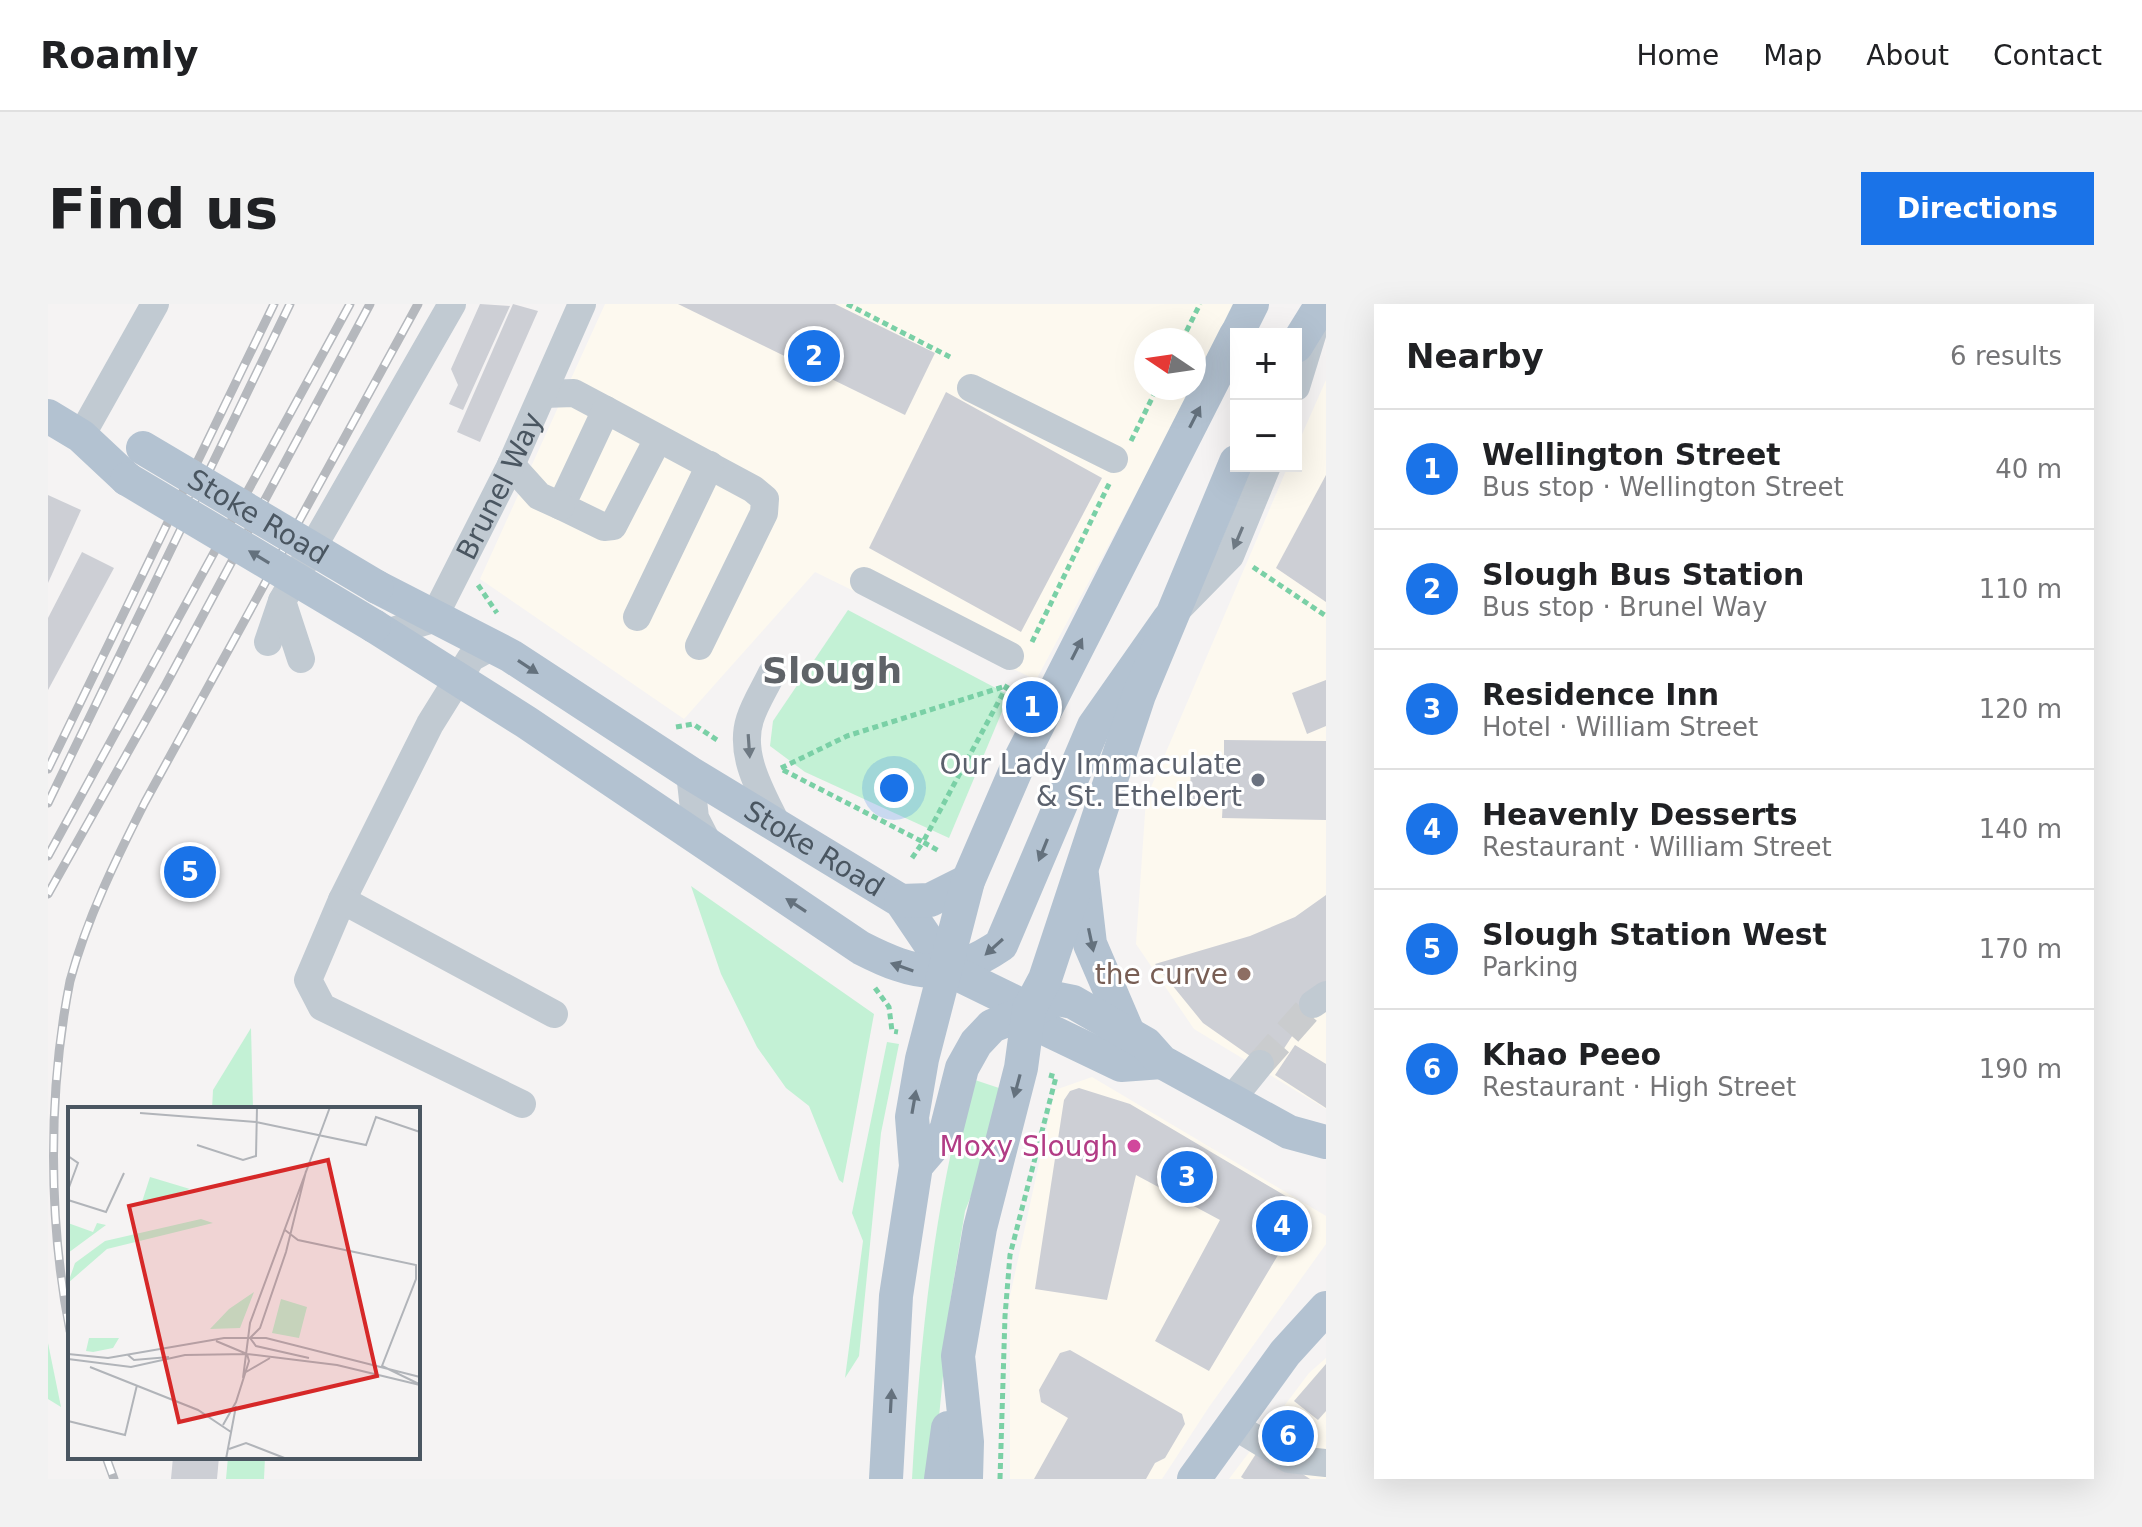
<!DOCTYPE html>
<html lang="en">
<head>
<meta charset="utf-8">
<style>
	:root { --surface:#fff; --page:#f2f2f2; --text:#202124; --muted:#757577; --line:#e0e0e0; --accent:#1a73e8 }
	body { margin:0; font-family:"DejaVu Sans",sans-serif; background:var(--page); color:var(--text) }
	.controls { position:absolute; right:24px; top:24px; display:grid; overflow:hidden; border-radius:0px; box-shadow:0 8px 32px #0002 }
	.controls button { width:72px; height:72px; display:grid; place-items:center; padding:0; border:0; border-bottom:2px solid var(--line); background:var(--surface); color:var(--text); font:40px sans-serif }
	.compass { position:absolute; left:1086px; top:24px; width:72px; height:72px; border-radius:50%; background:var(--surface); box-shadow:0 8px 32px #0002; rotate:283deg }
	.you { position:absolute; left:846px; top:484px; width:28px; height:28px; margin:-20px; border:6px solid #fff; border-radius:50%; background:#1a73e8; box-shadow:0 0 0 12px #1a73e833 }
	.badge { display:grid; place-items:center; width:52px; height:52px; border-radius:50%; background:var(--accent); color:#fff; font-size:26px; font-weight:700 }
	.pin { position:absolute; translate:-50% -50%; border:4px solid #fff; box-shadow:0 2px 8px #0006 }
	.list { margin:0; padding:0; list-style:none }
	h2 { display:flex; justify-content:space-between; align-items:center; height:104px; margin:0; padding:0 32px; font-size:34px }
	h2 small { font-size:26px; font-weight:400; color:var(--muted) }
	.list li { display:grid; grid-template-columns:52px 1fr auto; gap:24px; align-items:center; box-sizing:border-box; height:120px; padding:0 32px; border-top:2px solid var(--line) }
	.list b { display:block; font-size:30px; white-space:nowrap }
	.list p { margin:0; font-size:26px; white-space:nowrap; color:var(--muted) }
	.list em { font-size:26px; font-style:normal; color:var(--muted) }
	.map { position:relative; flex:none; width:1278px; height:1175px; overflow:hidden; border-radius:0px }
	header { display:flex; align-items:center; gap:48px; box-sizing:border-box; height:112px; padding:0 40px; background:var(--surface); border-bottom:2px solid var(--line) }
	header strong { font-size:38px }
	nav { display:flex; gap:44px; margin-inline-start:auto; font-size:28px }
	.intro { display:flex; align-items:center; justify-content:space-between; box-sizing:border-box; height:192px; padding:0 48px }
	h1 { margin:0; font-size:56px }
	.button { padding:20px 36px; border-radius:0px; background:var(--accent); color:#fff; font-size:28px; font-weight:700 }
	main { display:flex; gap:48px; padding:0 48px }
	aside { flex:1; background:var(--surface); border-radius:0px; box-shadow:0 8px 32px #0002 }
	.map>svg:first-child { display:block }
	.commercial { fill:#fdf9ef }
	.green { fill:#c3f1d5 }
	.building { fill:#cdcfd5 }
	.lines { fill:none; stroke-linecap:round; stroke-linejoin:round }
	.minor-tunnel { stroke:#caccce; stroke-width:28; stroke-dasharray:28 14; stroke-linecap:butt }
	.path { stroke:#7ad0a6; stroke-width:5; stroke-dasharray:6 4; stroke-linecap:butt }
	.minor { stroke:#c1cad2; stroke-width:28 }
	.major { stroke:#b3c2d1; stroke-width:34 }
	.rail-casing { stroke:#b5b8bd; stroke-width:9 }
	.rail { stroke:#fff; stroke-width:6; stroke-dasharray:18; stroke-linecap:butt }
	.major-bridge { stroke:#b3c2d1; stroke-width:34 }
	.oneway { fill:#64717d }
	.oneway2 { fill:#6e7983 }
	.worship-dot { fill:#6b7280; stroke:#fff; stroke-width:3 }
	.education-dot { fill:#8d6e63; stroke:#fff; stroke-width:3 }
	.hotel-dot { fill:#d1479c; stroke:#fff; stroke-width:3 }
	.labels { text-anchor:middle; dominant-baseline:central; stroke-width:6; stroke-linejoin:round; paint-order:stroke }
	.street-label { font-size:28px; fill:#4a5661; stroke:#fff }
	.worship-label { font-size:28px; fill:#5b616d; stroke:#fff; text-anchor:end }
	.education-label { font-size:28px; fill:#785e54; stroke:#fff; text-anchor:end }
	.hotel-label { font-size:28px; fill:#b23c85; stroke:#fff; text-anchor:end }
	.district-label { font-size:36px; font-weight:bold; fill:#5f6368; stroke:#fff }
	.inset-road { fill:none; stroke:#b1b4b9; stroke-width:2 }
	.view { fill:#d62828; fill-opacity:0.15; stroke:#d62828; stroke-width:4 }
	.inset-edge { fill:none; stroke:#4a5661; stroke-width:4 }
</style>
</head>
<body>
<header>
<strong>Roamly</strong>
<nav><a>Home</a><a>Map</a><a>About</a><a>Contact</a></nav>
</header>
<div class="intro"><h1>Find us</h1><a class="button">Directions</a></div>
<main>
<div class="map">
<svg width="1278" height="1175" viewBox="0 0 1278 1175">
	<rect width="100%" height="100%" fill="#f5f3f3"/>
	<g class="commercial">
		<polygon points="557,0 1189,0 1146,81 1146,36 1098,36 1098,84 1145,84 988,376 767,268 636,415 432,275"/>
		<polygon points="1278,76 1278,805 1146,725 1088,640 1098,495 1240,162 1248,162 1248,144"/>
		<polygon points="1044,773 1278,912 1278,940 1161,1103 1114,1175 962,1175 962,992 1007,786"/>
		<polygon points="1278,1054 1278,1175 1181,1175 1261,1069"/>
	</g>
	<g class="green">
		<polygon points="800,306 961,391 901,534 757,468 722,442 725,417"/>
		<polygon points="643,582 826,710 795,879 791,876 761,802 738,784 709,743 673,670"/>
		<polygon points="203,724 205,805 164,805 165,786"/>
		<polygon points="839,738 851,740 833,829 811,1052 797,1074 815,937 804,909"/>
		<path d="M921 774 951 784 941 847 917 907 902 999 885 1175H864C872 1039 885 906 921 774Z"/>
		<polygon points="0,1039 13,1103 0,1095"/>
		<polygon points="180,1153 217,1153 216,1175 178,1175"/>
	</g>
	<g class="building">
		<polygon points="432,0 462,2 415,106 401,100 410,81 403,65"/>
		<polygon points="465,0 490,7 432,138 409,128"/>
		<polygon points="630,0 787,0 887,49 857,111"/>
		<polygon points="898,88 1054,174 973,328 821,244"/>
		<polygon points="1278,171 1278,298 1228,264"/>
		<polygon points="0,191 33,206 0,279"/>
		<polygon points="34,248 66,264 0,386 0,314"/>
		<polygon points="1278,376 1278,422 1259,430 1244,389"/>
		<polygon points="1176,436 1278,437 1278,516 1174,514 1175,495 1142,495 1143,456 1176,457"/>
		<polygon points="1278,591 1278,680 1222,766 1155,719 1107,660 1202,632 1247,613"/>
		<polygon points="1247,741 1278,760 1278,804 1227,771"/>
		<polygon points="1031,784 1082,800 1258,904 1161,1067 1107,1037 1172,916 1088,871 1059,996 987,985 1016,796 1022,787"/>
		<polygon points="1022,1046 1134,1110 1137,1120 1117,1154 1107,1159 1098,1175 986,1175 1020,1114 993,1098 991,1086 1012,1049"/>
		<polygon points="1278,1060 1278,1107 1270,1116 1246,1097"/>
		<polygon points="1240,1106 1265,1123 1246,1153 1220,1136"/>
		<polygon points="1213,1142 1262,1175 1196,1175 1193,1173"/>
		<polygon points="125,1153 171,1153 169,1175 123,1175"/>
	</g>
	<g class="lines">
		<polyline class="minor-tunnel" points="1212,760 1265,700"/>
		<g class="path">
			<polyline points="799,0 902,53"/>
			<polyline points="1134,36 1152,0"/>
			<polyline points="1083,137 1109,84"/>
			<polyline points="1205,263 1278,312"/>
			<polyline points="430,281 449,309"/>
			<polyline points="984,338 1062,178"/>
			<polyline points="628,423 645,420 672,438"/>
			<polyline points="733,464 799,432 958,382"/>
			<polyline points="735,466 875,538 961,378"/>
			<polyline points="864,554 875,538 891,547"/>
			<polyline points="827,684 841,703 844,727 850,728"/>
			<polyline points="952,1175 957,1012 962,951 1008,773 1001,771"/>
		</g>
		<g class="minor">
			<polyline points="1248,83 1267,21"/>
			<polyline points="923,84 1066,155"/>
			<polyline points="495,90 526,89 558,106"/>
			<polyline points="33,132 107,0"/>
			<polyline points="610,135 565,222 556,223 513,202 558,106 705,185 717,195 716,209 651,342"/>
			<polyline points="463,161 491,192 513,202"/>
			<polyline points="816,277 962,352"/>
			<polyline points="1130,305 1182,252 1219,162"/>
			<polyline points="589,313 662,161"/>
			<path id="s1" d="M338 329 385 315 463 161 534 0"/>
			<polyline points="220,338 234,297"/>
			<polyline points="443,343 423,354 382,420 294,596 260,676 274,703 474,800"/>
			<polyline points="253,355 234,297 404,0"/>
			<path d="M724 369C717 384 707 399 702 415 690 452 715 491 730 523"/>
			<polyline points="642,469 647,514 662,543"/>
			<polyline points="294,596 506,710"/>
			<polyline points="1265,700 1278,691"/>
			<polyline points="1183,796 1212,760"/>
			<polyline points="1185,1121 1241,1155 1278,1159"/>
		</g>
		<g class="major">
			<polyline points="1189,30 1204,0"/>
			<polyline points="1248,42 1274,0"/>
			<polyline points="0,112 33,132 79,175"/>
			<path id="s2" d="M329 283 463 352 642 469 853 597 899 665"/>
			<path d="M326 322 478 418 813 644C868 672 898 678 953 641L1046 422 1121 315"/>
			<polyline points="1034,571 1042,640 1081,731"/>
			<polyline points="853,597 882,596 920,577"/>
			<polyline points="899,665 981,705 1002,727 1073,761 1114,758"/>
			<polyline points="868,862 898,827 914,764 928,739 944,722 1010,695 1025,698 1098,740 1114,758 1241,828 1278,838"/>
			<polyline points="838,1175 848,992 868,862 864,813 874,755 920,577 974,452 1188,31"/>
			<polyline points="893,1175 900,1124"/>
			<polyline points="918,1175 919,1138 910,1052 932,924 973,764 981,705 997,675 1091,391 1188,158"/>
			<polyline points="1146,1175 1237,1049 1278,1004"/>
		</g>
		<g class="rail-casing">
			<g id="rail">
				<polyline points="0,465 226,0"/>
				<polyline points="0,499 242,0"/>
				<polyline points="0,552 302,0"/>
				<polyline points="0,590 117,382 322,0"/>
				<path d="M22 1027C0 915 0 788 22 677 39 614 68 555 97 498L370 0"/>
				<polyline points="58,1153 66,1175"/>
			</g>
		</g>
		<use href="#rail" class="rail"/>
		<g class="major-bridge">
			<path id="s3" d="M95 144 329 283"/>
			<polyline points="79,175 326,322"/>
		</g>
	</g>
	<defs><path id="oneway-solid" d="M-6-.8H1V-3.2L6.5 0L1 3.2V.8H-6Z" transform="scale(2)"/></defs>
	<g class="oneway">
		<use href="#oneway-solid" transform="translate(1147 113) rotate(-63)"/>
		<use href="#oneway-solid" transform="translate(211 253) rotate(-149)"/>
		<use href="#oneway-solid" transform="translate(1029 345) rotate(-63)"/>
		<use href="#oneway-solid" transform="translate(480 363) rotate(33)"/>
		<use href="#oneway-solid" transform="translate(995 546) rotate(112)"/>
		<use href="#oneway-solid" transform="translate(748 601) rotate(-147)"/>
		<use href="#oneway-solid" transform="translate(1043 636) rotate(78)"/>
		<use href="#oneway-solid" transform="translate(946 643) rotate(138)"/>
		<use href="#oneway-solid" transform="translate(854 663) rotate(-161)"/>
		<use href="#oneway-solid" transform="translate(969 782) rotate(105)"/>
		<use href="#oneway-solid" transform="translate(866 798) rotate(-80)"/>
		<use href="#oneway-solid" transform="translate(843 1097) rotate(-87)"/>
	</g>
	<g class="oneway2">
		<use href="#oneway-solid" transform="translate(1190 234) rotate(113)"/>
		<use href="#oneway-solid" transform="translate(701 442) rotate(86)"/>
	</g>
	<circle class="worship-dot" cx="1210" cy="476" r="8"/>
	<circle class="education-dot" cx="1196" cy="670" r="8"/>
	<circle class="hotel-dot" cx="1086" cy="842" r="8"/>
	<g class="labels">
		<g class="street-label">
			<text stroke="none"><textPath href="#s1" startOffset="198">Brunel Way</textPath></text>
			<text stroke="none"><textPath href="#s3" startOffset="134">Stoke Road</textPath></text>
			<text stroke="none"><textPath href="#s2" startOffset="510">Stoke Road</textPath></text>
		</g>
		<g class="worship-label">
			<text x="1194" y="460">Our Lady Immaculate<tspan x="1194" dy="32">&amp; St. Ethelbert</tspan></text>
		</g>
		<g class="education-label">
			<text x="1180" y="670">the curve</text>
		</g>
		<g class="hotel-label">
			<text x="1070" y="842">Moxy Slough</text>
		</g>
		<g class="district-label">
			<text x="784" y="366">Slough</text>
		</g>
	</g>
	<g transform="translate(20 803)">
		<rect width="352" height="352" fill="#f5f3f3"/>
		<path d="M82 70 122 82 73 98ZM133 112 145 116 39 142 0 176 7 156 37 134ZM0 116 25 125 29 116 38 118 0 146ZM186 185 172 221 142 222 161 202ZM213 192 239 200 231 231 204 226ZM21 231H51L45 241 25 245 18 244Z" fill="#c3f1d5"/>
		<path class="inset-road" d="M72 6 188 15 298 38 308 10 352 25M129 38 175 53 188 49 189 0M0 49 10 56 0 83M0 93 38 105 56 66M217 123 230 133 348 158V172L314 259 351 277M182 231 192 221 218 145 238 64M182 231 188 239 241 251M148 234 179 247M0 247 40 251 156 231H198L352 270M60 248 66 253 101 250M0 252 63 260 117 248 179 247 269 258 352 278M22 260 130 303 163 325M178 265 202 251M175 271 182 216 262 0M0 314 57 328 69 278M155 318 168 295 181 254 179 247M161 342 178 336 219 352M158 352 168 299"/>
		<path class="view" d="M260 53 309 269 111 315 61 99Z"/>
		<rect width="352" height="352" class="inset-edge"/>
	</g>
</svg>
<div class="controls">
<button>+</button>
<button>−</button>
</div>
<svg class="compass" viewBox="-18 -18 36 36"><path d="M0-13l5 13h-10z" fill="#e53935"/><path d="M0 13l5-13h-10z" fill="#757577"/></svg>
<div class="you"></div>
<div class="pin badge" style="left:984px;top:403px">1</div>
<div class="pin badge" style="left:766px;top:52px">2</div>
<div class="pin badge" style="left:1139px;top:873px">3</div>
<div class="pin badge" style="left:1234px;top:922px">4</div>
<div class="pin badge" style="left:142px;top:568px">5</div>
<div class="pin badge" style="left:1240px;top:1132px">6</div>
</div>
<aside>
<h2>Nearby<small>6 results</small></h2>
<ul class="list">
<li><span class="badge">1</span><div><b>Wellington Street</b><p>Bus stop · Wellington Street</p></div><em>40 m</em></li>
<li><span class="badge">2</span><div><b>Slough Bus Station</b><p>Bus stop · Brunel Way</p></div><em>110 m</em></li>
<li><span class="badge">3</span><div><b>Residence Inn</b><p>Hotel · William Street</p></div><em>120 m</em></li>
<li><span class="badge">4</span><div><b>Heavenly Desserts</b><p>Restaurant · William Street</p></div><em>140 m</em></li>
<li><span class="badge">5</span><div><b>Slough Station West</b><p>Parking</p></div><em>170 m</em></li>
<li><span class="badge">6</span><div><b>Khao Peeo</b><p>Restaurant · High Street</p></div><em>190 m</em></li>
</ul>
</aside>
</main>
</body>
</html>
